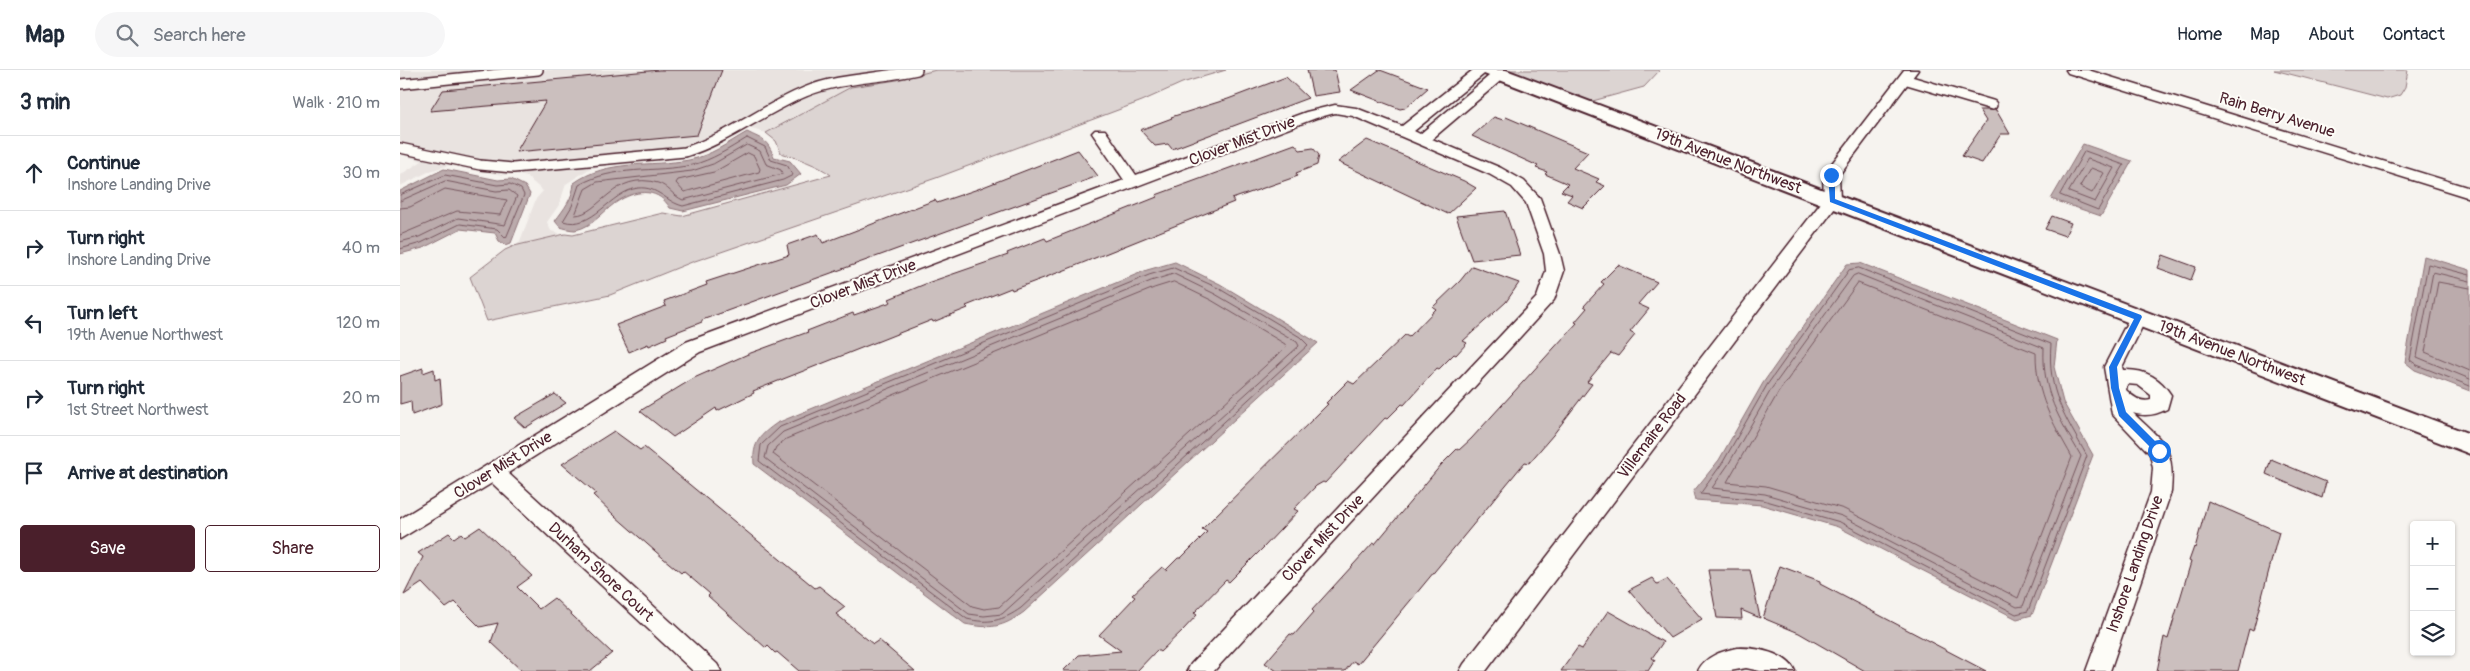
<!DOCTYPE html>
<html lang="en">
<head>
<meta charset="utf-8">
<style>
	:root { --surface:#fff; --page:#f6f6f7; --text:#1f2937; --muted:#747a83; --line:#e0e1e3; --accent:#4a1f2b }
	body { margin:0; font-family:Pangolin,sans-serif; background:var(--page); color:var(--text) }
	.controls { position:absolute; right:15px; bottom:15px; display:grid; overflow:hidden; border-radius:5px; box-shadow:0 1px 4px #0004 }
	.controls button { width:45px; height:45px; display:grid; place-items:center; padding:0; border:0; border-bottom:1px solid var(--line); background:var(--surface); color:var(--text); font:25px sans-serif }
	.stop { position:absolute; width:15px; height:15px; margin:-11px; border:4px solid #1a73e8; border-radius:50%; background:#fff }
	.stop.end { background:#1a73e8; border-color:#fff; box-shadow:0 1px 5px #0008 }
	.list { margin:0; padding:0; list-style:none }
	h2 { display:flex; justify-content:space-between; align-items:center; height:65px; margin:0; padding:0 20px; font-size:21px }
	h2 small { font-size:16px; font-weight:400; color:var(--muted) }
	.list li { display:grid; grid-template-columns:32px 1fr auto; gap:15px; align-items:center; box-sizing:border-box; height:75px; padding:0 20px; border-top:1px solid var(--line) }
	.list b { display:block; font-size:19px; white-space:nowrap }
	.list p { margin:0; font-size:16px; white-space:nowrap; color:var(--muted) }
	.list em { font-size:16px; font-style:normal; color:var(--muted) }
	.actions { display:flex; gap:10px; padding:15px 20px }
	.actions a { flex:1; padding:11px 0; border:1px solid var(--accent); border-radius:5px; text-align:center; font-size:18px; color:var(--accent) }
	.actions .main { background:var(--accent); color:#fff }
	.icon { flex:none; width:28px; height:28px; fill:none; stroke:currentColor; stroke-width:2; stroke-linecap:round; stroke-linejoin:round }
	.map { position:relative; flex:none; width:2070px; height:601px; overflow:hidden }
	header { display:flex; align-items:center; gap:30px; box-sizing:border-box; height:70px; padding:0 25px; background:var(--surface); border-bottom:1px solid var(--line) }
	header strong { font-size:24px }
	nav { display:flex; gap:28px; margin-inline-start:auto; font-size:18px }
	.search { width:350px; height:45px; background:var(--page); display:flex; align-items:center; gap:12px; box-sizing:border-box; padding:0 18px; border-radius:28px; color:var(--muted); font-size:19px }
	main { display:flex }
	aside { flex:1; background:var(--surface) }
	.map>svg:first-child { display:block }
	.built { fill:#e9e3e0 }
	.green { fill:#dcd4d2; stroke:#937a7e }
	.water { fill:#bbabac; stroke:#8e7378 }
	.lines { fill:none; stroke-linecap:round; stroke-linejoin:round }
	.shore { stroke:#77575f; stroke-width:1 }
	.building { fill:#cbbfbe; stroke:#4a1f2b }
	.service-casing { stroke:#4a1f2b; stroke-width:12 }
	.minor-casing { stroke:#4a1f2b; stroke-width:3 }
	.tertiary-casing { stroke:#4a1f2b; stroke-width:4 }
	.service { stroke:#fdfcf7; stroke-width:9 }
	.minor { fill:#fdfcf7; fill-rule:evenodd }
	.tertiary { fill:#fdfcf7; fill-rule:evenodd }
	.route { fill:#1a73e8 }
	.labels { text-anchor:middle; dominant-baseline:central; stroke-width:4; stroke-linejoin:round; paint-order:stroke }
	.street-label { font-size:16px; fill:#4a1f2b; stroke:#fdfcf7 }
</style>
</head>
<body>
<header>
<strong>Map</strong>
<div class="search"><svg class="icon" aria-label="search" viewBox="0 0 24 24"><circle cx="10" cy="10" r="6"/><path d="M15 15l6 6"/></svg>Search here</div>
<nav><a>Home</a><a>Map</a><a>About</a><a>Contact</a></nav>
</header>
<main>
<aside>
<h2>3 min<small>Walk · 210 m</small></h2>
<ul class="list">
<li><svg class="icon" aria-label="ahead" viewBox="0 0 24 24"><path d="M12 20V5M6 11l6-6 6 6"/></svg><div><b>Continue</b><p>Inshore Landing Drive</p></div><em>30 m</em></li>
<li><svg class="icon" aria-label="right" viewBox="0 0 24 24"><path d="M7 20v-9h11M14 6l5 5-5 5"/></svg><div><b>Turn right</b><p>Inshore Landing Drive</p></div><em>40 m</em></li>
<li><svg class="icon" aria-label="left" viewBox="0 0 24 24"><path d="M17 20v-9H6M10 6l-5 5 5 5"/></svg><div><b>Turn left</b><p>19th Avenue Northwest</p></div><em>120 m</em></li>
<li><svg class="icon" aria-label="right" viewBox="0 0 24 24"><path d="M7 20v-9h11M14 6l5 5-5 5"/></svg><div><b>Turn right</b><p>1st Street Northwest</p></div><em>20 m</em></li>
<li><svg class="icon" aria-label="arrive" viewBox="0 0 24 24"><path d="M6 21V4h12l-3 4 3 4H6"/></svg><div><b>Arrive at destination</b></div></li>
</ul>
<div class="actions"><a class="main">Save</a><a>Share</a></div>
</aside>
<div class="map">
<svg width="2070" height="601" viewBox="0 0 2070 601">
	<rect width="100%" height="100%" fill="#f6f3ef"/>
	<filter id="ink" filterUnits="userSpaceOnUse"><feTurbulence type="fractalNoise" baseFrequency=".02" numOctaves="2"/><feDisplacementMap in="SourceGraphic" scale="10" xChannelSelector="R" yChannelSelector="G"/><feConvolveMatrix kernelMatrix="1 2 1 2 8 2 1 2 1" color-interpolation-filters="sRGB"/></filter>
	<g filter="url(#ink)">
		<polygon class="built" points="0,0 536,0 497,10 451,17 366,63 348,58 306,81 290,86 211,93 189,99 166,114 159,135 147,152 151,161 159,163 159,166 114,176 120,171 136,129 143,121 127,107 117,104 104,105 49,95 30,101 0,116 0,105 22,91 0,84"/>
		<g class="green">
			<path d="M536 0H826L782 13 742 31 536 108 292 192 210 225 87 251 70 207 105 180 114 176 165 164 173 165 263 143 282 146 431 105C418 95 397 88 381 83L376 71 366 63 451 17 497 10Z"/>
			<polygon points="1105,0 1260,0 1244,17 1189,32"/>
			<polygon points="1874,0 2008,0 2005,17 2000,25 1987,29"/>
		</g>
		<g class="water">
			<path d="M347 62C363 70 367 69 374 87L390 91 401 104 386 115 283 141 270 138C259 119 239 119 220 130 205 138 194 157 175 160 170 160 164 158 160 157L155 151C164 139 173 128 174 113 207 89 250 97 289 90 310 86 328 73 347 62Z"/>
			<polygon points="1683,74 1732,91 1701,146 1651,129"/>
			<polygon points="44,99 98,110 111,109 125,116 130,124 111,173 106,175 99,171 95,163 60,159 23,178 0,184 0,121"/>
			<polygon points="2024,186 2070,200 2070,321 2015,300 2005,292"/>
			<path d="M775 192 820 214 918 273 624 542C602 558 591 559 565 554L354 394C352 373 361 364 377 353L747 200Z"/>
			<polygon points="1460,193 1657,270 1654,297 1663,332 1693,385 1632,545 1617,549 1438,457 1362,435 1295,430 1293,422 1319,390 1363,313 1447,194"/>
		</g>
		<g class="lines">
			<g class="shore">
				<path d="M347 68 365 77 371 90 387 95 393 105 383 110 283 136C266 132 258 116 238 118 209 122 193 161 163 151L172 136 179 115C214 95 254 103 292 95 312 90 329 79 347 68Z"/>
				<path d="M347 75 360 81 366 94 381 100 382 104 283 130C273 126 268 116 258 113 214 100 199 145 175 145L185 119 197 112 292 101 313 94Z"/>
				<polygon points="1685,81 1724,95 1698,140 1660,125"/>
				<polygon points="348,83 354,86 360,99 359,102 284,122 276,113 278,110 314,102"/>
				<polygon points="1688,89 1714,98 1695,132 1669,122"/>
				<polygon points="1691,98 1704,103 1692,123 1680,117"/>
				<polyline points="0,125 45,105 97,115 110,114 121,119 124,125 106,168 97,159 60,154 21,173 0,179"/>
				<polyline points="0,131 45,111 96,121 109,120 117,126 105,155 58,148 19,167 0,172"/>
				<polyline points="0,138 10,137 45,119 107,130 100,145 57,141 0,165"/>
				<path d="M774 198 818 218 900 267 908 275 621 538C603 551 588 554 567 549L359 391 361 375 380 357 749 205Z"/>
				<path d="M1459 198 1651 274C1647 322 1665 346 1687 386L1628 541 1616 544 1440 452 1363 430 1300 424 1323 392 1367 315 1449 200Z"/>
				<polygon points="774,204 815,224 897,272 899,276 602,544 584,546 569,544 365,388 368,376 383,362 751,211"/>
				<path d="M1458 204 1644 278C1642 323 1659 348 1681 386L1623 536 1617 537 1442 446 1365 424 1312 418 1328 395 1372 318 1453 206Z"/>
				<polyline points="2070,205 2028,194 2010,290 2017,295 2070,316"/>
				<polyline points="2070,211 2033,202 2017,287 2070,309"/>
				<polygon points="774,212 811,230 885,274 886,277 599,537 584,539 572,536 373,384 376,377 386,369 754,218"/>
				<path d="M1458 213 1636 283C1636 326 1652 351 1672 387L1618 528 1444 439 1366 416 1327 412 1378 323Z"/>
				<polyline points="2070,218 2038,212 2025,282 2070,301"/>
			</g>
		</g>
		<g class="building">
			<polygon points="259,0 322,0 297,65 116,82 146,31 30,41 43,20"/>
			<polygon points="907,0 935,0 940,22 913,26"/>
			<polygon points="979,0 980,0 1028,18 1005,38 1000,39 951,20"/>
			<polygon points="886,7 908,28 772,79 768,74 755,76 740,60 772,48 771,47 828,29"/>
			<polygon points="1579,40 1596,40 1610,64 1601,64 1582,93 1562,86 1586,51"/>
			<polygon points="1094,47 1103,50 1106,47 1188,82 1173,98 1199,109 1196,112 1205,116 1183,138 1167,131 1172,125 1161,121 1168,114 1145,104 1147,102 1136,98 1138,96 1072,66"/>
			<polygon points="967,70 1064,111 1076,118 1048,144 938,92"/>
			<polygon points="895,74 900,80 913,78 919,85 917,95 896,103 898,106 832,129 834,132 665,200 612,220 611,218 566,236 568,238 533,252 532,250 353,321 354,323 317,341 316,338 273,367 240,341 294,308 348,284 408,262 407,261 453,243 454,245 491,232 489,229 530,212 608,185 607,183 645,168 647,171 757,127 756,125"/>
			<polygon points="678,80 698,106 302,250 302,252 266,266 267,268 249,276 248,274 229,282 216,255 266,236 264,231 307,215 306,212 389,185 387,175 418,164 423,173 535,130 537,133 578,119"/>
			<polygon points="1105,141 1120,185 1072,190 1056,146"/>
			<polygon points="1652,146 1671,153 1665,166 1645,159"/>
			<polygon points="1763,185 1796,197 1791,210 1758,198"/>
			<polygon points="1218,195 1257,212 1238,234 1249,239 1230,262 1235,265 1218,286 1211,283 1187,312 1192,314 1153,365 1129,393 1125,392 958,594 953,591 945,601 877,601 865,593 890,564 894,565 914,542 912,540 973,473 975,474 1041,395 1057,379 1059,380 1071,369 1154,278 1177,253 1175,252 1187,238 1184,236 1204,214 1201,212"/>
			<polygon points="1072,196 1119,213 1106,232 1063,271 1067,273 1056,285 1054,284 1039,299 1037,298 1004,335 1002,334 987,349 985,348 925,413 923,412 916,416 894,439 898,441 864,477 829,512 826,510 794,543 797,545 783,560 760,582 757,580 737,601 663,601 679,585 721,581 699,565 735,527 732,525 762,497 766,500 778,488 781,488 807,462 802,459 928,334 926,333 948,311 954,314 1005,265 1009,267 1036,239 1033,237 1060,211"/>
			<polygon points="23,298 23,303 34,299 35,310 40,308 42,334 12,345 11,331 0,334 0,306"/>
			<polygon points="155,324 166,333 125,358 114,348"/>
			<polygon points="214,361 240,380 244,377 415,518 419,516 445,537 436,544 473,574 479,570 515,601 399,601 377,582 375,583 368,576 366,578 308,526 310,524 283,501 281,503 263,488 215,446 193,425 196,423 162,394"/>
			<polygon points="1871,389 1926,412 1922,428 1866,404"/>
			<polygon points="1808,431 1879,462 1853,561 1849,559 1838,601 1757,601 1764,567 1768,569 1791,492 1789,491 1794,477 1795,478"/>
			<polygon points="80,457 132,506 117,517 139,539 154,528 212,583 190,601 122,601 91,572 98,553 80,557 55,532 46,538 22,513 4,525 23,487 18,483 49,463 54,468 61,463 65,467"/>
			<polygon points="1380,496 1420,511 1420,514 1586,601 1465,601 1399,563 1363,548"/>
			<polygon points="1308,500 1350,500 1360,548 1341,540 1342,549 1317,548"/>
			<polygon points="1252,508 1257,514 1267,509 1302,549 1270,568 1229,520"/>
			<polygon points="1208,541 1263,572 1252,588 1255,590 1248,601 1161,601 1178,577 1182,579"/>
		</g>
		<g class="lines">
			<g class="service-casing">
				<g id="service">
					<polyline points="1504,9 1592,35"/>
					<polyline points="0,14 138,0"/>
					<path d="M0 78 80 95 113 98 285 82C327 69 364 39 405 22 441 7 479 9 517 0"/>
				</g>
			</g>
			<g class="minor-casing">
				<g id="minor">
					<polygon points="1073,0 1089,0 1014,61 1020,64 1095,1 1105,1 1107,4 1105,7 1032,69 1101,98 1124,111 1140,128 1160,184 1164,201 1154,230 814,601 787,601 791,594 1137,227 1146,201 1144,184 1126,133 1112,117 1089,104 953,46 935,43 916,48 300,282 108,403 317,594 321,601 293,601 92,413 0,469 0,449 286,272 724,110 692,63 695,60 705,60 736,105 906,42 935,35 956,38 1002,56"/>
					<polygon points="1504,0 1518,0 1439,105 1440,130 1438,134 1086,601 1060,601 1064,594 1424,129 1423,105"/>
					<polygon points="1666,0 1688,0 2070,118 2070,128 1668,3"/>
					<path d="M1738 241 1744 243 1747 247 1722 297 1723 300C1744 299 1760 307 1771 325L1767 339C1756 345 1745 347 1733 343 1764 373 1775 376 1771 422L1710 601H1686L1751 422 1753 398 1750 384 1712 344 1704 297 1732 243ZM1727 314 1738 315 1751 325V330C1741 333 1733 327 1726 320Z"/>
					<path d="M1337 578C1355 577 1387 583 1395 601H1360L1346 598 1330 601H1298C1305 586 1322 581 1337 578Z"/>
				</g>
			</g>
			<g class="tertiary-casing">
				<polygon id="tertiary" points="1081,0 1106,0 2070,364 2070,384 1084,4"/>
			</g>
			<use href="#service" class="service"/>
			<use href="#minor" class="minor"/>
			<use href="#tertiary" class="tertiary"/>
		</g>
	</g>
	<polygon class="route" points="1431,103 1435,105 1435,129 1741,245 1742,247 1717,297 1719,318 1726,342 1762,378 1762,383 1756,383 1719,346 1711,318 1709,297 1734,249 1430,132 1428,105"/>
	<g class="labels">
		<g class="street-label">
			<text transform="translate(1877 45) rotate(17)">Rain Berry Avenue</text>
			<text transform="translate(842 71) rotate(-21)">Clover Mist Drive</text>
			<text transform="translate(1328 91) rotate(21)">19th Avenue Northwest</text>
			<text transform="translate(463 214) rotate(-21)">Clover Mist Drive</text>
			<text transform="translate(1832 283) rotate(21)">19th Avenue Northwest</text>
			<text transform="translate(1252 366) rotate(-53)">Villemaire Road</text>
			<text transform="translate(103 395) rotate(-32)">Clover Mist Drive</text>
			<text transform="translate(923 468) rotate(-47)">Clover Mist Drive</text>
			<text transform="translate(1735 494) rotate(-71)">Inshore Landing Drive</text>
			<text transform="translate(201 502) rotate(43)">Durham Shore Court</text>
		</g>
	</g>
</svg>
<div class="controls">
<button>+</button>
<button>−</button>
<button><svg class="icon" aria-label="layers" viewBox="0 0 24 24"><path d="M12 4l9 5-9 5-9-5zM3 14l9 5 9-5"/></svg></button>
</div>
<div class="stop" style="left:1759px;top:381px"></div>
<div class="stop end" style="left:1431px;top:105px"></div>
</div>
</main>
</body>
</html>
